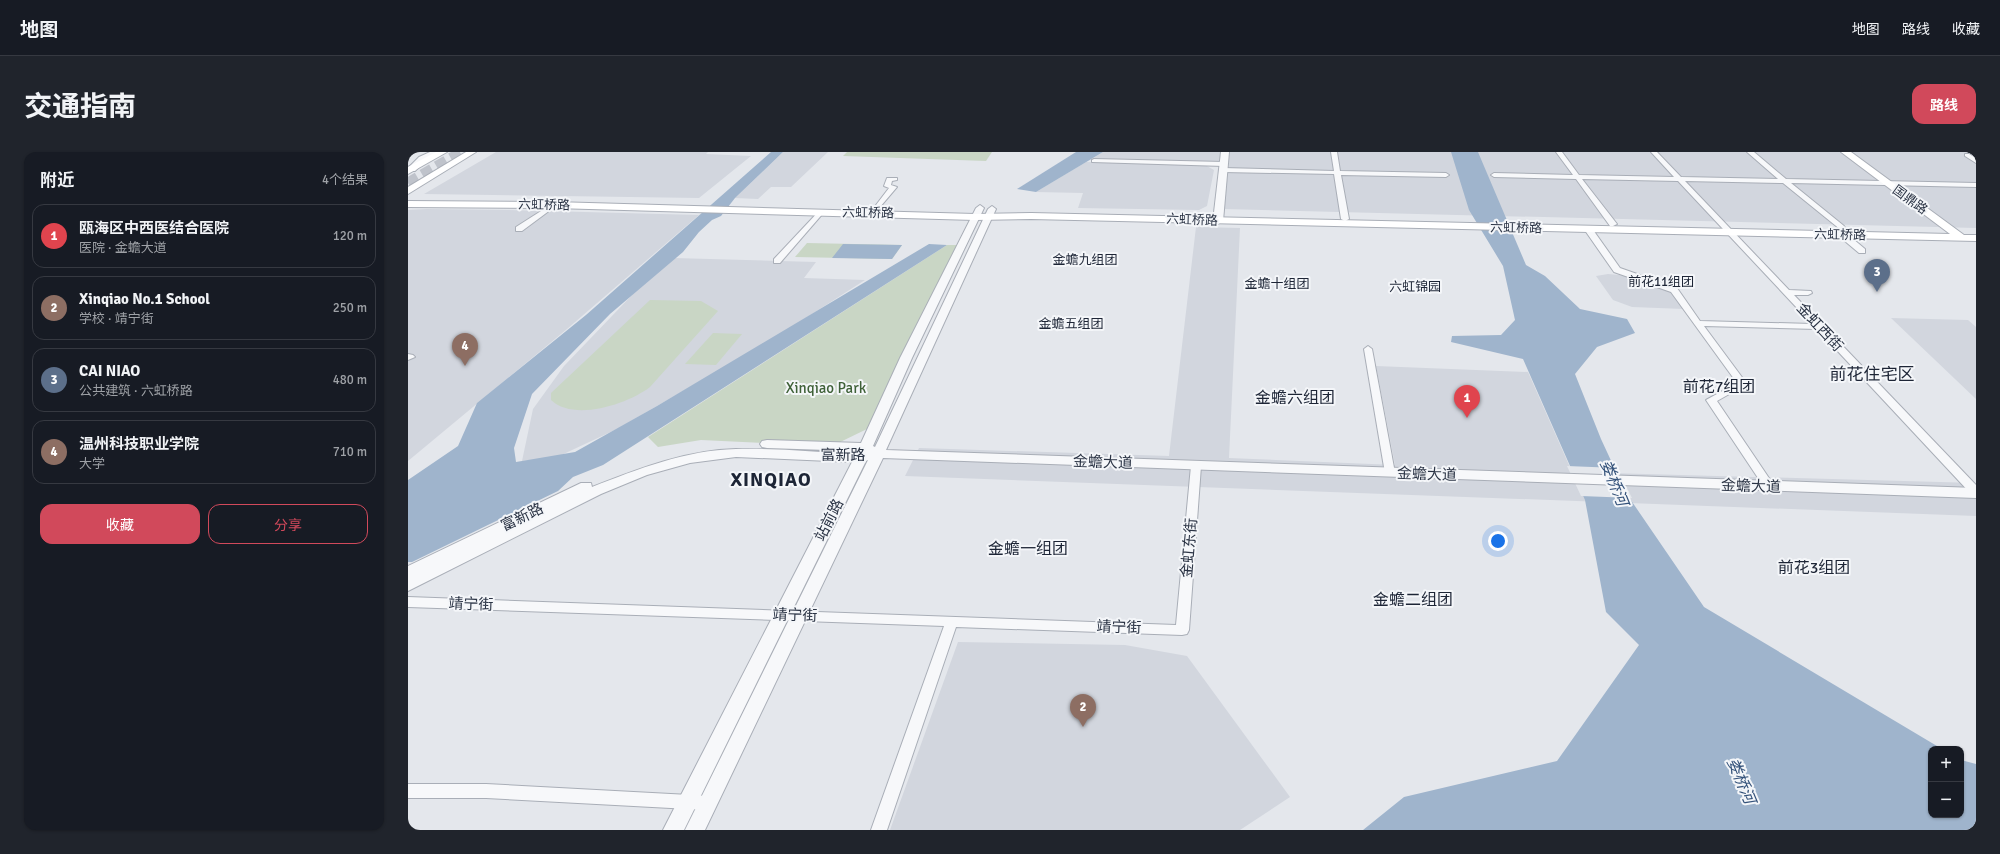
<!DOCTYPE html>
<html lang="zh">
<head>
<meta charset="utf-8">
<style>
	:root { --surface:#171b24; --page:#20242c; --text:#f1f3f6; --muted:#9ea1a6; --line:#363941; --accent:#d1495b }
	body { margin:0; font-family:Signika,"Noto Sans SC",sans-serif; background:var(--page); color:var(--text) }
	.controls { position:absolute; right:12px; bottom:12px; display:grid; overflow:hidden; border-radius:8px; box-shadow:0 1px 3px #0004 }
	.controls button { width:36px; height:36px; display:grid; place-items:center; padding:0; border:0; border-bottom:1px solid var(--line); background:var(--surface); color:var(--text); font:20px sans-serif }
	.you { position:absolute; left:1090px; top:389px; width:14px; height:14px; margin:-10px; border:3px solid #fff; border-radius:50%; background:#1a73e8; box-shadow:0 0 0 6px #1a73e833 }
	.badge { display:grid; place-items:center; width:26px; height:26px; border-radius:50%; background:var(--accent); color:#fff; font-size:13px; font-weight:700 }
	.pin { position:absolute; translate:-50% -33px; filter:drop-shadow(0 1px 2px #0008) }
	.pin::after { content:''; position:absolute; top:21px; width:14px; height:12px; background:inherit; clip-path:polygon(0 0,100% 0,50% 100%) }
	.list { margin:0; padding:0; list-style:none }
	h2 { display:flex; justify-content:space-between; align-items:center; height:52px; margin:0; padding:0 16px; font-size:17px }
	h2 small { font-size:13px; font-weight:400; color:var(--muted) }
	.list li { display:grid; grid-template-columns:26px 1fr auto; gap:12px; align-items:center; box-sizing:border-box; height:64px; margin:0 8px 8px; padding:0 8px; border:1px solid var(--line); border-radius:12px }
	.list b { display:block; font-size:15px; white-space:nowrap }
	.list p { margin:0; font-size:13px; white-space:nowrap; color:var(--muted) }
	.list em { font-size:13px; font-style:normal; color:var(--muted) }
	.actions { display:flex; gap:8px; padding:12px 16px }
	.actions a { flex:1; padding:9px 0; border:1px solid var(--accent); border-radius:12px; text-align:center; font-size:14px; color:var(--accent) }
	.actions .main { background:var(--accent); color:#fff }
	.map { position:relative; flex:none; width:1568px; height:678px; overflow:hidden; border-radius:12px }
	header { display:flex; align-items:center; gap:24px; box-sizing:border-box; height:56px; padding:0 20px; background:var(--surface); border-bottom:1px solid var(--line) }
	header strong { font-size:19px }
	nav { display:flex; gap:22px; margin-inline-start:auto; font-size:14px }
	.intro { display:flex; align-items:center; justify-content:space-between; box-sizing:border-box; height:96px; padding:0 24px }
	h1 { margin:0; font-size:28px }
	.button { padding:10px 18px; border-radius:12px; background:var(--accent); color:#fff; font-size:14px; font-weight:700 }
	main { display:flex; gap:24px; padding:0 24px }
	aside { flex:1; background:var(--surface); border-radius:12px; box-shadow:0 1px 3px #0004 }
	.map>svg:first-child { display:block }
	.built { fill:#d2d6de }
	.green { fill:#c9d6c5 }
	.water { fill:#9fb4cc }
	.pier { fill:#e4e7ec }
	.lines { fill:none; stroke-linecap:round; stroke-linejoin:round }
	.primary-tunnel { stroke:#bfc3cb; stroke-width:11; stroke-dasharray:11 5.5; stroke-linecap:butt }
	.minor-casing { stroke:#a9aeb7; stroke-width:2 }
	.tertiary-casing { stroke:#a9aeb7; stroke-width:2 }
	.secondary-casing { stroke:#a9aeb7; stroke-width:2 }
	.minor { fill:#f7f8fa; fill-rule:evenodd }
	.tertiary { fill:#f7f8fa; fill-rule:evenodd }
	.secondary { fill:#fff; fill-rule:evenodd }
	.labels { text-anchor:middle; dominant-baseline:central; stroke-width:4; stroke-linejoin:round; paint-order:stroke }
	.far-street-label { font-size:13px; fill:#2b3445; stroke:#f4f6f9 }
	.far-neighbourhood-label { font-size:13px; fill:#1d2536; stroke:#f4f6f9 }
	.street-label { font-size:15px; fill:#2b3445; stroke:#f4f6f9 }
	.park-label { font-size:15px; fill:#3f6138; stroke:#f4f6f9 }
	.neighbourhood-label { font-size:16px; fill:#1d2536; stroke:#f4f6f9 }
	.water-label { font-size:16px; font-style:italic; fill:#34527a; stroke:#f4f6f9 }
	.quarter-label { font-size:17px; fill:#1d2536; stroke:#f4f6f9 }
	.district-label { font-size:19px; font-weight:bold; letter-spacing:1px; fill:#1d2536; stroke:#f4f6f9 }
</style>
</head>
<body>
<header>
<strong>地图</strong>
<nav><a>地图</a><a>路线</a><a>收藏</a></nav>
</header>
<div class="intro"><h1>交通指南</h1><a class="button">路线</a></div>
<main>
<aside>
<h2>附近<small>4个结果</small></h2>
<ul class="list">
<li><span class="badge" style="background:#e0444e">1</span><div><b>瓯海区中西医结合医院</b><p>医院 · 金蟾大道</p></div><em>120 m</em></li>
<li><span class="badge" style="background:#8d6e63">2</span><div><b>Xinqiao No.1 School</b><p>学校 · 靖宁街</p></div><em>250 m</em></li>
<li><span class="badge" style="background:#5c6f8a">3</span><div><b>CAI NIAO</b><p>公共建筑 · 六虹桥路</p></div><em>480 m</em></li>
<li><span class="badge" style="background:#8d6e63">4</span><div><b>温州科技职业学院</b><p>大学</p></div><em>710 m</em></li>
</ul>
<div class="actions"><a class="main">收藏</a><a>分享</a></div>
</aside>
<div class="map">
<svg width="1568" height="678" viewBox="0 0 1568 678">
	<rect width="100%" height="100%" fill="#e4e7ec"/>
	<g class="built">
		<polygon points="88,0 300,0 298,2 343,4 291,46 16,42"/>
		<polygon points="375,0 420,0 383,35 363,35 350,47 327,46"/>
		<polygon points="695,0 1568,0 1568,76 816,57 821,10 684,7"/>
		<polygon points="678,10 797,13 806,18 799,54 791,58 670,56 675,41 628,40"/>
		<polygon points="19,57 100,58 291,63 159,177 0,309 0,58"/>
		<polygon points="788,75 832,76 821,306 987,313 968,214 1120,220 1164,320 1568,331 1568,364 497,324 511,296 761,304"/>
		<polygon points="266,106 408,110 396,126 457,128 365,187 209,277 147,306 114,309 125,257 156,214 226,141"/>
		<polygon points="1200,122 1222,124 1264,140 1276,157 1224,155 1205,148 1188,124"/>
		<polygon points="1483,166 1560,168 1568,175 1568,247"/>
		<polygon points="550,490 717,493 779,504 882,645 832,678 482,678"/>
	</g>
	<g class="green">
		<polygon points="439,0 584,0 578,9 435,4"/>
		<polygon points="399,91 494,93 484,107 387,105"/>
		<polygon points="539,93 549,93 459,277 424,294 293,288 250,295 240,285"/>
		<path d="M242 148 293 149 310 159 242 235C220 252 166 270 143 248V241Z"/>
		<polygon points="305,181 334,182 308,213 277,212"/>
	</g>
	<g class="water">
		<polygon points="363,0 375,0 327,46 313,64 304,68 291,80 275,100 202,162 124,242 106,296 108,310 167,300 249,254 521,92 539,93 195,313 165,325 150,339 4,410 0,410 0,328 50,294 69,251 178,163"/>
		<polygon points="668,0 695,0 628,40 609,37"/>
		<polygon points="1043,0 1070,0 1118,113 1137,124 1172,157 1219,167 1227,181 1189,195 1167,222 1193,287 1218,341 1296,455 1534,597 1523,597 1523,663 1553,663 1553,608 1568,612 1568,678 955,678 996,645 1149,609 1231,493 1198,460 1177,348 1115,207 1043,190 1044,184 1093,183 1107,168 1095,114 1061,58"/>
		<polygon points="435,92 494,93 484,107 424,106"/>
	</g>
	<polygon class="pier" points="1159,314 1209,316 1224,346 1173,344"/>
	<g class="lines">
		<polyline class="primary-tunnel" points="0,31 54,0"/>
		<g class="minor-casing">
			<g id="minor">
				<polygon points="923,0 929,0 932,19 1038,21 1041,23 1038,25 933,23 941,67 937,69 933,67 926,22 815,20 812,18 815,16 926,19"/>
				<polygon points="1148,0 1154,0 1171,23 1266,25 1243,0 1249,0 1273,25 1370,27 1339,0 1346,0 1378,27 1568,31 1568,35 1383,31 1436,74 1437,76 1433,78 1375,31 1277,29 1381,138 1403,139 1404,141 1400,143 1386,143 1568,333 1568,344 1564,343 1409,177 1296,174 1339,232 1309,249 1367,335 1362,339 1358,338 1298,248 1329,231 1263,140 1206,120 1176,77 1183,75 1212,116 1269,136 1292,169 1404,172 1270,29 1174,27 1209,72 1205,74 1202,74 1168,27 1086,25 1083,23 1086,21 1165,23"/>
				<polygon points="1557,2 1561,2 1568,6 1568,11 1557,4"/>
				<polygon points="686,7 816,10 819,12 816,14 684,10 684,8"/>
				<polygon points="479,26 489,26 489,28 484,29 483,33 489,35 472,55 468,55 468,53 481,36 476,34"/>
				<polygon points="144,52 149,53 114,79 108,79 108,75"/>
				<polygon points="412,58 417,59 372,111 366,111 366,107"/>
				<polygon points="1432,81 1438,81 1457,97 1457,101 1451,101 1432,85"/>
				<polygon points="960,194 964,197 987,321 982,324 977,321 956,197"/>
				<polygon points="0,202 5,203 7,205 0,208"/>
				<polygon points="788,311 793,314 781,478 779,482 774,483 548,475 479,678 463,678 536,474 0,455 0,445 768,473 783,314"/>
				<polygon points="0,632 78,632 300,644 305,646 308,651 305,656 300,658 78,646 0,646"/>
			</g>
		</g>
		<g class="tertiary-casing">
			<g id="tertiary">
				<polygon points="22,0 32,0 17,9 7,19 1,19 1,15 11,5"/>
				<polygon points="813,0 821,0 815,69 810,72 805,69"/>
				<path d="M572 53 576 56 504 206 465 294 467 295 580 57 584 54 588 57 478 298 1568 336V346L475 306 297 678H277L460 308 458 309 276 678H255L444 310 328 305 282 311 239 323 193 342 0 439V414L173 331H183L184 335C230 317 278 298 328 297 368 296 408 300 448 302L449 299 359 296 354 295 352 292 354 289 359 288 453 291 492 206 568 56Z"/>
			</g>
		</g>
		<g class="secondary-casing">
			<g id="secondary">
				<polygon points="28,0 39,0 0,22 0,15"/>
				<polygon points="58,0 68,0 0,42 0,35"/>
				<polygon points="1433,0 1443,0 1556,83 1568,83 1568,89 623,67 567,68 146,56 0,55 0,49 146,50 567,62 623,61 1542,82"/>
			</g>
		</g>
		<use href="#minor" class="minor"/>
		<use href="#tertiary" class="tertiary"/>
		<use href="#secondary" class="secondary"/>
	</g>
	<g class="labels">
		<g class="far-street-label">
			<text transform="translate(1502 48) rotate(36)">国鼎路</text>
			<text transform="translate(136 53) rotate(1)">六虹桥路</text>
			<text transform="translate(460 61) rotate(1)">六虹桥路</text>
			<text transform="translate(784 68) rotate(2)">六虹桥路</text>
			<text transform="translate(1108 76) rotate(1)">六虹桥路</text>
			<text transform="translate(1432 83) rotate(1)">六虹桥路</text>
		</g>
		<g class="far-neighbourhood-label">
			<text x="677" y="108">金蟾九组团</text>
			<text x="1253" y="130">前花11组团</text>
			<text x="869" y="132">金蟾十组团</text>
			<text x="1007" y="135">六虹锦园</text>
			<text x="663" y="172">金蟾五组团</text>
		</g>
		<g class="street-label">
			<text transform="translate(1412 175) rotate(47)">金虹西街</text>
			<text x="435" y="303">富新路</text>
			<text transform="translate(695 310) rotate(2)">金蟾大道</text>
			<text transform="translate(1019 322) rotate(2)">金蟾大道</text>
			<text transform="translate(1343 334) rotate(2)">金蟾大道</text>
			<text transform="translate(114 365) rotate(-26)">富新路</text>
			<text transform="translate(421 368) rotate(-63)">站前路</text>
			<text transform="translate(781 396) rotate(-85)">金虹东街</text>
			<text transform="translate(63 452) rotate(2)">靖宁街</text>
			<text transform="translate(387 463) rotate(2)">靖宁街</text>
			<text transform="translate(711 475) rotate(2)">靖宁街</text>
		</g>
		<g class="park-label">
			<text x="418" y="236">Xinqiao Park</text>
		</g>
		<g class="neighbourhood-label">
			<text x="1311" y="235">前花7组团</text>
			<text x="887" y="246">金蟾六组团</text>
			<text x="620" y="397">金蟾一组团</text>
			<text x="1406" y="416">前花3组团</text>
			<text x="1005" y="448">金蟾二组团</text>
		</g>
		<g class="water-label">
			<text transform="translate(1206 331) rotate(68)">娄桥河</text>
			<text transform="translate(1333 629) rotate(67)">娄桥河</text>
		</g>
		<g class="quarter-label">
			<text x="1464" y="222">前花住宅区</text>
		</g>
		<g class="district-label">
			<text x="363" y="328">XINQIAO</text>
		</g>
	</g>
</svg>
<div class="controls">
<button>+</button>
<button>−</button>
</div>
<div class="you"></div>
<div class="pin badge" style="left:1059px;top:266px;background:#e0444e">1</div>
<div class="pin badge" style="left:675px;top:575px;background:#8d6e63">2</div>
<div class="pin badge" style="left:1469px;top:140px;background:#5c6f8a">3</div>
<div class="pin badge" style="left:57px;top:214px;background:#8d6e63">4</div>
</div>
</main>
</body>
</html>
